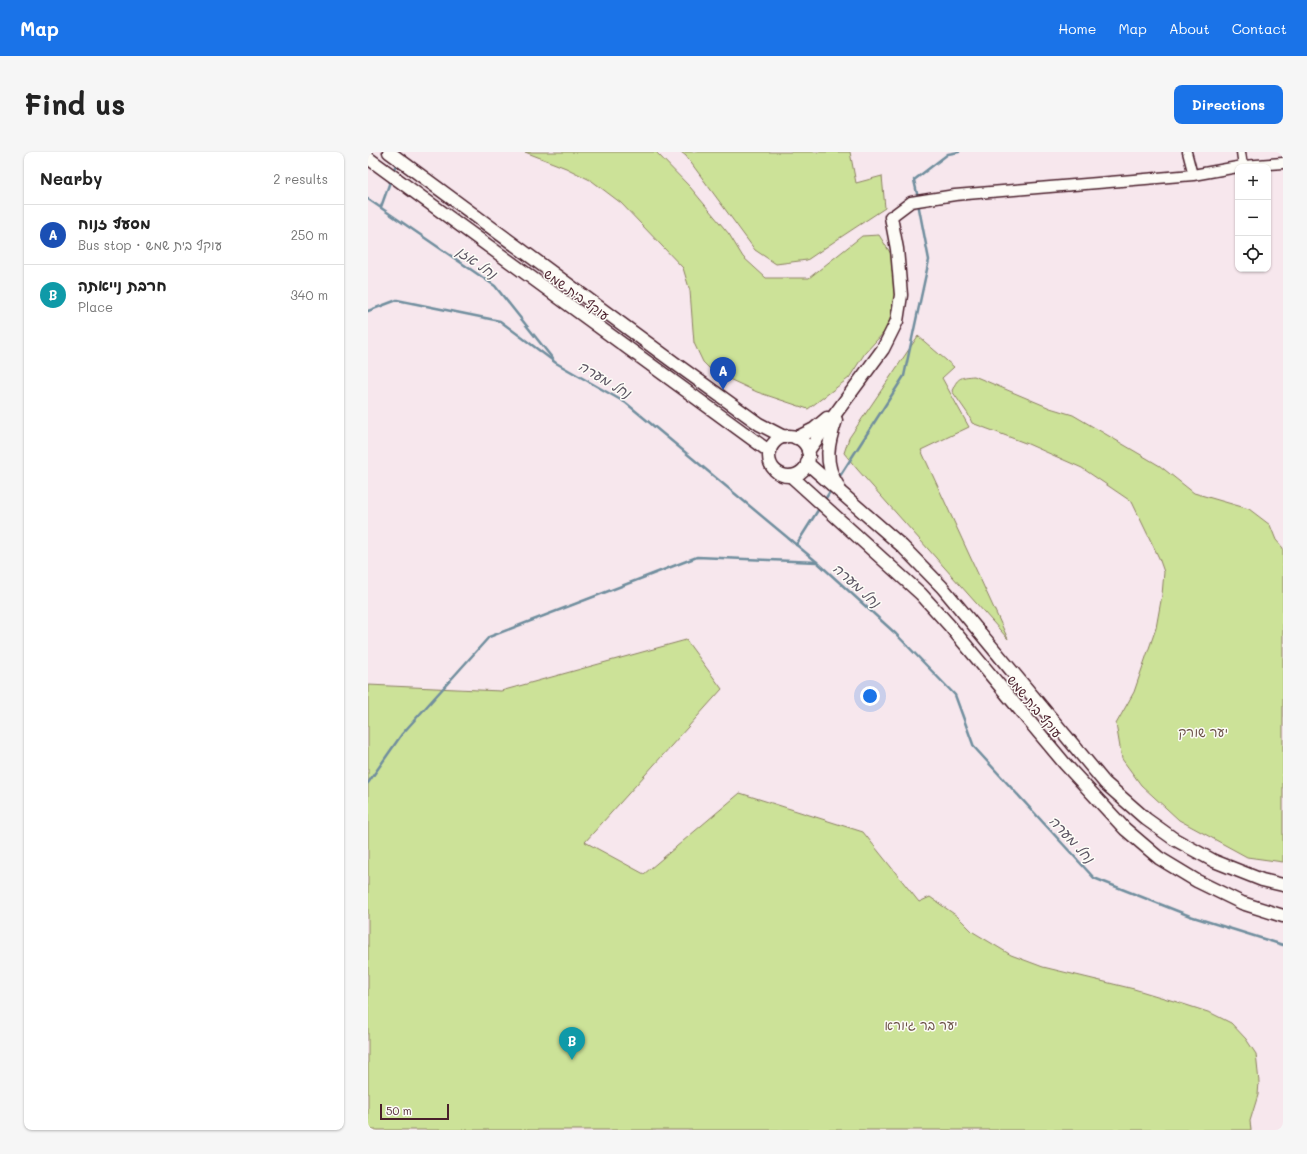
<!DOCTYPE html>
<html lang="en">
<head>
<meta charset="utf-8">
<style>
	:root { --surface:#fff; --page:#f6f6f6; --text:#222; --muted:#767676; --line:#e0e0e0; --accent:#1a73e8 }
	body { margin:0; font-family:Mali,"Playpen Sans Hebrew",sans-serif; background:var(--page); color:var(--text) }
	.controls { position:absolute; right:12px; top:12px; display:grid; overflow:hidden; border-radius:8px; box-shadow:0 1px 3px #0004 }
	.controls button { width:36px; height:36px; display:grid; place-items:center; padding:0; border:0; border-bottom:1px solid var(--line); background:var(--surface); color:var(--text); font:20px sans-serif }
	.scale { position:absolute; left:12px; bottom:10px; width:69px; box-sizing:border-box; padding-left:4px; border:2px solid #4a1f2b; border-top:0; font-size:11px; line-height:14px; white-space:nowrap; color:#4a1f2b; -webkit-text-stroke:3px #fdfcf7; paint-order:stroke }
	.you { position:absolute; left:502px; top:544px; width:14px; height:14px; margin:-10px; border:3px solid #fff; border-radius:50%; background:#1a73e8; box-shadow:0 0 0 6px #1a73e833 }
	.badge { display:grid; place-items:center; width:26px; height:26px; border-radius:50%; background:var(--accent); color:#fff; font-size:13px; font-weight:700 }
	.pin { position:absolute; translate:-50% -33px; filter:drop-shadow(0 1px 2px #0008) }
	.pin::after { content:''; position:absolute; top:21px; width:14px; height:12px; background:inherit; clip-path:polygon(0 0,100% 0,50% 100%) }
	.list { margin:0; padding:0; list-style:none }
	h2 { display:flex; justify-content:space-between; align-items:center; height:52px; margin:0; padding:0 16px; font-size:17px }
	h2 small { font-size:13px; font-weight:400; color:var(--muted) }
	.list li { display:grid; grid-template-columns:26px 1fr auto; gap:12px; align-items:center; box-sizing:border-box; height:60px; padding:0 16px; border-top:1px solid var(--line) }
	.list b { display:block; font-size:15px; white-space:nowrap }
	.list p { margin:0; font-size:13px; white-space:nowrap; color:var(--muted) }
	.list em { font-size:13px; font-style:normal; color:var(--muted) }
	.icon { flex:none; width:22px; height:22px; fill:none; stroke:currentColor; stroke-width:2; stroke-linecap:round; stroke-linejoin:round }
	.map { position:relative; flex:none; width:915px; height:978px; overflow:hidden; border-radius:8px }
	header { display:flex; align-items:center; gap:24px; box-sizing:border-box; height:56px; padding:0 20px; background:var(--accent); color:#fff }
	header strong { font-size:19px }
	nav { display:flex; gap:22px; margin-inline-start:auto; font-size:14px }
	.intro { display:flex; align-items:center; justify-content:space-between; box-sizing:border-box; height:96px; padding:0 24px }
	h1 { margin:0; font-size:28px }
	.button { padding:10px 18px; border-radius:8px; background:var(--accent); color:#fff; font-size:14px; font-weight:700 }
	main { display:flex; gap:24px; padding:0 24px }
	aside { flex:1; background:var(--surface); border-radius:8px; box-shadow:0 1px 3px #0004 }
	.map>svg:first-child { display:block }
	.green { fill:#cce298; stroke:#8b8062 }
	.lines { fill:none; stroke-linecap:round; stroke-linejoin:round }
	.stream { stroke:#708e9e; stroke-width:2.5 }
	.minor-casing { stroke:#4a1f2b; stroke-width:11 }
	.tertiary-casing { stroke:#4a1f2b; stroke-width:13 }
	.secondary-casing { stroke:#4a1f2b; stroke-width:15 }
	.minor { stroke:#fdfcf7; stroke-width:8 }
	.tertiary { stroke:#fdfcf7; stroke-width:10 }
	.secondary { stroke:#fdfcf7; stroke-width:12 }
	.labels { text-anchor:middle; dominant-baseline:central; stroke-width:3; stroke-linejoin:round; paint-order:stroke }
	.street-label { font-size:13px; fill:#4a1f2b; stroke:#fdfcf7 }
	.park-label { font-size:13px; fill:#6a5046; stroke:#fdfcf7 }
	.water-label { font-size:14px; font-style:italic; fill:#5d5664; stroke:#fdfcf7 }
</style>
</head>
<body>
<header>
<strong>Map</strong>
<nav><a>Home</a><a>Map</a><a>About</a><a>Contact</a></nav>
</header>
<div class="intro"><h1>Find us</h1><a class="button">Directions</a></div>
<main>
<aside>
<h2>Nearby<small>2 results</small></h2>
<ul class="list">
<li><span class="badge" style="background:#1a4fb4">A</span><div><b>מסעף זנוח</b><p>Bus stop · עוקף בית שמש</p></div><em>250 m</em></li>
<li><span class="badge" style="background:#0f9aa8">B</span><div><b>חרבת נייאתה</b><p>Place</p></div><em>340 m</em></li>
</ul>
</aside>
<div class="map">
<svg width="915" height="978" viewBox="0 0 915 978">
	<rect width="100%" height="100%" fill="#f7e7ed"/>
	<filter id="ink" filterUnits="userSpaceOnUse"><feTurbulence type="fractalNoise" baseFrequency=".025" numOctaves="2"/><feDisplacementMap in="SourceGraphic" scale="8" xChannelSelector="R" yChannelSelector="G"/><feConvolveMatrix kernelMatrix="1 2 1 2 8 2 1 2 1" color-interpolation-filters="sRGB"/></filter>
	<g filter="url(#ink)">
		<g class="green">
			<polygon points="157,0 288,0 322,35 361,82 375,105 398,126 441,126 494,84 511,83 523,102 527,151 519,177 497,201 481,226 440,257 389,240 344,219 335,210 326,191 322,139 315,116 253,51 224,29 198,16"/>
			<polygon points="313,0 482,0 488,31 514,24 517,56 470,87 439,108 408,112 387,98 318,4"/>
			<polygon points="550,184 586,215 574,226 601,275 553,298 640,487 489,317 476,301 481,286"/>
			<path d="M606 224 682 256 705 263 792 314 826 341 881 357 902 373 908 388 915 396V710L879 705 811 668 773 633 754 607 748 572 766 540 788 476 794 443 796 420 791 406 764 350 714 316 660 292 604 271 600 262 584 239C589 226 592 225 606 224Z"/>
			<polygon points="318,488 354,537 217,690 276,722 372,641 495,680 551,750 562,745 589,764 605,780 643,803 675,815 766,837 809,850 843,861 863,871 878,887 888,902 891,930 890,943 882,969 883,978 0,978 0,533 133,539"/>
		</g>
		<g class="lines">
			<g class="stream">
				<polyline points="25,20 29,10"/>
				<polyline points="550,46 546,28 580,2 591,0"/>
				<polyline points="0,47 127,134 185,207"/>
				<polyline points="13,55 23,27"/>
				<polyline points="0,159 29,148 132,169 188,211 258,251 449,410 528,482 587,543 606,595 726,726 822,764 915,793"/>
				<polyline points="470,327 536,224 561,108 550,51"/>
				<polyline points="456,349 463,338"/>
				<polyline points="428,393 452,355"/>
				<polyline points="0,631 34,582 121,485 329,405 449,410"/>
			</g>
			<g class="minor-casing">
				<g id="minor">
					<polyline points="819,0 825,23"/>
					<polyline points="873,0 875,14"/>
				</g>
			</g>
			<g class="tertiary-casing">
				<polyline id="tertiary" points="523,65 543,50 587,43 825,23 875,14 915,11"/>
			</g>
			<g class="secondary-casing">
				<g id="secondary">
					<polyline points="21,0 308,212 391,272 416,285"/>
					<polyline points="0,6 402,300"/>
					<path d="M468 268C460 291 455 311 470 334"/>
					<circle cx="421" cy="304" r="20"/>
					<polyline points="428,286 446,277 459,266"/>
					<polyline points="440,299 515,197 529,169 533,143 529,97 523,65"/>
					<polyline points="439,311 534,394 574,435 737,631 778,667 806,687 846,709 894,728 915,733"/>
					<polyline points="423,324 553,442 581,473 697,612 757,677 791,706 829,729 874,751 915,764"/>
				</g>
			</g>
			<use href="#minor" class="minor"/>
			<use href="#tertiary" class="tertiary"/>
			<use href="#secondary" class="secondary"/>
		</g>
	</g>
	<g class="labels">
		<g class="street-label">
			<text transform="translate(209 142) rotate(36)">עוקף בית שמש</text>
			<text transform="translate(667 554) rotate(50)">עוקף בית שמש</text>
		</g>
		<g class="park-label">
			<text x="835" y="579">יער שורק</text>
			<text x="553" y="872">יער בר גיורא</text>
		</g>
		<g class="water-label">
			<text transform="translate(109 110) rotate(35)">נחל אזן</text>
			<text transform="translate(237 227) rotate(31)">נחל מערה</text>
			<text transform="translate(489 433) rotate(42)">נחל מערה</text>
			<text transform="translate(704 687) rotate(47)">נחל מערה</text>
		</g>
	</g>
</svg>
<div class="controls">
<button>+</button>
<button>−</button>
<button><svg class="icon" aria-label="locate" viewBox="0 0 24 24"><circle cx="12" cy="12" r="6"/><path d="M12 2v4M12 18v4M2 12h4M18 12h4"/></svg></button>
</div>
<div class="scale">50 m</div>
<div class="you"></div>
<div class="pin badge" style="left:355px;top:238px;background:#1a4fb4">A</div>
<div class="pin badge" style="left:204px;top:908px;background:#0f9aa8">B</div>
</div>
</main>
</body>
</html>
